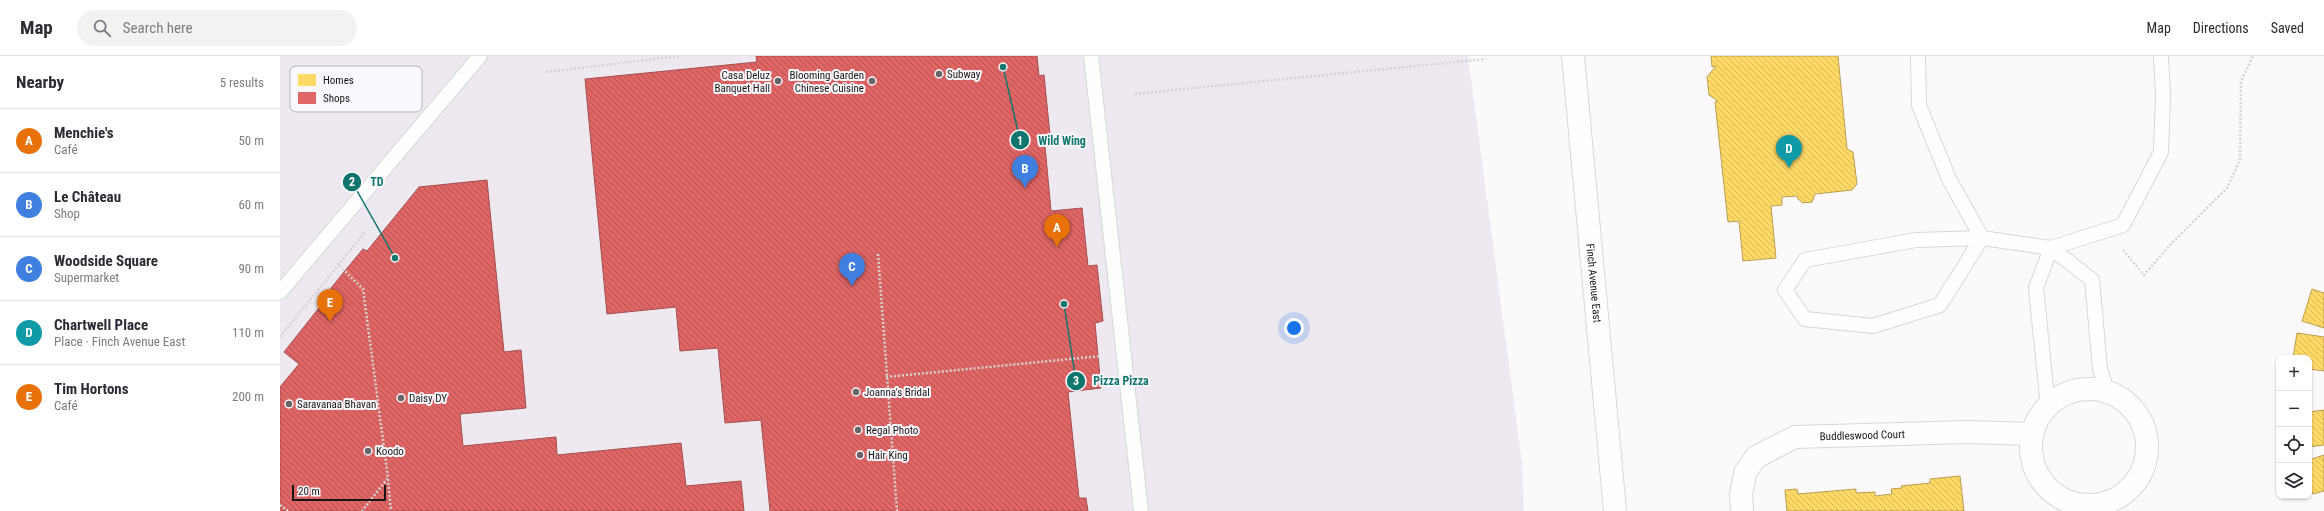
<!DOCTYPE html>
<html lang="en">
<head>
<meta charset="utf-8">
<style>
	:root { --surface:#fff; --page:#f2f2f3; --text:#2b2b33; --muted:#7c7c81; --line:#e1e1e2; --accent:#676567 }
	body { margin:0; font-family:"Roboto Condensed",sans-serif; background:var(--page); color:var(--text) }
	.controls { position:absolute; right:12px; bottom:12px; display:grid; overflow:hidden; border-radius:8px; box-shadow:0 1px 3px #0004 }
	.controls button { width:36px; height:36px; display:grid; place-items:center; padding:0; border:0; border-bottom:1px solid var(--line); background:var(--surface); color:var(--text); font:20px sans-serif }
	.scale { position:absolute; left:12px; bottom:10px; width:94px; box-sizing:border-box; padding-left:4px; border:2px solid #171617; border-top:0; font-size:11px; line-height:14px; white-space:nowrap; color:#171617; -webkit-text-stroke:3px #fbf8fd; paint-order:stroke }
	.you { position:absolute; left:1014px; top:272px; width:14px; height:14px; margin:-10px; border:3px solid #fff; border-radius:50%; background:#1a73e8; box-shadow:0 0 0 6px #1a73e833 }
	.badge { display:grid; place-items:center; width:26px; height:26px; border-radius:50%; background:var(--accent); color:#fff; font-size:13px; font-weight:700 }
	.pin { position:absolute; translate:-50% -33px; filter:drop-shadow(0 1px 2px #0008) }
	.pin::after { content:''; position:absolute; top:21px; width:14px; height:12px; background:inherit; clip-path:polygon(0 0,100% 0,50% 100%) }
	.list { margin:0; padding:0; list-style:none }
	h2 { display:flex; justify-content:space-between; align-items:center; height:52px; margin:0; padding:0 16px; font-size:17px }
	h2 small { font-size:13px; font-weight:400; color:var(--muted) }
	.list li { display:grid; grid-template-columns:26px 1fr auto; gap:12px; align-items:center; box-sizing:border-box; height:64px; padding:0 16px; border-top:1px solid var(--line) }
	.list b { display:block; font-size:15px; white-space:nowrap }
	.list p { margin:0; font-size:13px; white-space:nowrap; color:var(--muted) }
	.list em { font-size:13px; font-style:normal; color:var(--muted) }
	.icon { flex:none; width:22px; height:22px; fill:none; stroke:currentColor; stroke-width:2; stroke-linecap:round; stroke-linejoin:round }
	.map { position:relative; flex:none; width:2044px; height:455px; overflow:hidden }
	header { display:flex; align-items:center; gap:24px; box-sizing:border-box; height:56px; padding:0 20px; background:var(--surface); border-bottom:1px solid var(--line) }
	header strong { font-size:19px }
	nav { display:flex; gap:22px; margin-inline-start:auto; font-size:14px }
	.search { width:280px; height:36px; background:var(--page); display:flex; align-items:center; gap:10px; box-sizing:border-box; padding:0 14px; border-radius:22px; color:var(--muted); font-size:15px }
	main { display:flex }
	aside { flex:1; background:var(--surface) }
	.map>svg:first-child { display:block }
	.built { fill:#eee9f1 }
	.homes { fill:url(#homes-back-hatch); stroke:#b99e4e }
	.shops { fill:url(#shops-back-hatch); stroke:#a44e4e }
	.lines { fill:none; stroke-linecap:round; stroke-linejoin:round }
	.service-casing { stroke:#d8d7d8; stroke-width:16 }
	.minor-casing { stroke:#d8d7d8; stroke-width:24 }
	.secondary-casing { stroke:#d8d7d8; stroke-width:24 }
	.path { stroke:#d4d3d4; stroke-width:2.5; stroke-dasharray:2 2; stroke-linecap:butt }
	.service { stroke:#fefeff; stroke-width:14 }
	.minor { stroke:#fefeff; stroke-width:22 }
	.secondary { stroke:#fefeff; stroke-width:22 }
	.poi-dot { fill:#676567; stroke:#fbf8fd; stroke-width:1.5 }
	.labels { text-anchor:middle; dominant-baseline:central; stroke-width:4; stroke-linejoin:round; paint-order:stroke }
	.poi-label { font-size:11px; fill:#171617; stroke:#fbf8fd; text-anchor:start }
	.street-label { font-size:11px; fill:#171617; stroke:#fbf8fd }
	.key { fill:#fbf8fd; stroke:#b7b4b8; stroke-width:1 }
	.key-label { font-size:11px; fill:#171617 }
	.leader { fill:none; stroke:#0f766e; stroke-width:1.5 }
	.callout-dot { fill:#0f766e; stroke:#fbf8fd; stroke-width:1.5 }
	.mark-label { font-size:12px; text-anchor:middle; font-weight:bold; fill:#fff }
	.callout-label { font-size:12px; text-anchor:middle; font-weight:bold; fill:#0f766e; stroke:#fbf8fd; stroke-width:4; stroke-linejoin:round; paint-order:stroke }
</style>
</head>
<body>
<header>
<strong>Map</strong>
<div class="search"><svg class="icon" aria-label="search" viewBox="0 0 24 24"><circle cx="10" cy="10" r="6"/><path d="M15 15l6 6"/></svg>Search here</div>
<nav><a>Map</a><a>Directions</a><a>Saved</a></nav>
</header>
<main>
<aside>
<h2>Nearby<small>5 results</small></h2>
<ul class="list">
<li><span class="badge" style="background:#e8710a">A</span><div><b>Menchie's</b><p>Café</p></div><em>50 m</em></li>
<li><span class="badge" style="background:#3f7fe0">B</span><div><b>Le Château</b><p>Shop</p></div><em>60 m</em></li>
<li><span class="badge" style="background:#3f7fe0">C</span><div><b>Woodside Square</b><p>Supermarket</p></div><em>90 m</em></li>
<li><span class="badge" style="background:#0f9aa8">D</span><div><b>Chartwell Place</b><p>Place · Finch Avenue East</p></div><em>110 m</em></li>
<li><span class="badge" style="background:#e8710a">E</span><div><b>Tim Hortons</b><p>Café</p></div><em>200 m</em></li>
</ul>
</aside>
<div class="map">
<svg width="2044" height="455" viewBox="0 0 2044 455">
	<defs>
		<pattern id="homes-back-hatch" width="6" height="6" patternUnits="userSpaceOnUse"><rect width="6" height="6" fill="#ffd966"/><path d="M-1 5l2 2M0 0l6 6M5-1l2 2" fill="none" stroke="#daba58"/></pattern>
		<pattern id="shops-back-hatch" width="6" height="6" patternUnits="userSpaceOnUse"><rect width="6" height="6" fill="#e06666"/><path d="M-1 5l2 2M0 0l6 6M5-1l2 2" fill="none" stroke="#b55353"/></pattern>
	</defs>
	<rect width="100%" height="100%" fill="#fbf9fc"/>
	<polygon class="built" points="0,0 1188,0 1242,406 1244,455 0,455"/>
	<g class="homes">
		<polygon points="1431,0 1558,0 1567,93 1573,96 1577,128 1572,134 1535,138 1532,146 1523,147 1518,143 1517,140 1502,141 1502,149 1491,150 1496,202 1463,205 1459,165 1448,166 1435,46 1438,45 1429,39 1427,21 1436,10 1432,11"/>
		<polygon points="2032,233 2044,237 2044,272 2022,265"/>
		<polygon points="2017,277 2044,281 2044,315 2029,313 2029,302 2013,302"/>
		<polygon points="2044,354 2044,389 2029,391 2029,356"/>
		<polygon points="2044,399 2044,435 2033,438 2029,426 2029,404"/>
		<polygon points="1680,420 1684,455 1507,455 1505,434 1517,433 1518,438 1576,433 1576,437 1595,436 1595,440 1612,438 1611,433 1622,432 1621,430 1650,427 1650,423"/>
	</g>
	<g class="shops">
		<polygon points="476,0 757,0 759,20 764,19 770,79 764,79 771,155 802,152 808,210 817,209 823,265 815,267 821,332 788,336 799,442 806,442 808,455 490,455 481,364 445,367 438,292 400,295 396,251 327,258 305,23 477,6"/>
		<polygon points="207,124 224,296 241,294 246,352 180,358 183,390 276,381 277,399 401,387 406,430 461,425 464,455 0,455 0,331 19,308 4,296 50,238 48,236 64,216 83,193 87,195 139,131"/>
	</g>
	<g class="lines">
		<g class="service-casing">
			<g id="service">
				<polyline points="811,0 861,455"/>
				<polyline points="1638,0 1639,49 1669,123 1702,182"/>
				<polyline points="1702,182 1660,249 1593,270 1525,263 1505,234 1525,204 1636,184 1702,182 1771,192 1843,169 1881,96 1883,40 1881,0"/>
				<polyline points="1771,192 1812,224 1820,313 1827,335"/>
				<polyline points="0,236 200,0"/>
				<polyline points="1768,351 1756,232 1771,192"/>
			</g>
		</g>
		<g class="minor-casing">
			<g id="minor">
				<circle cx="1809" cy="391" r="58"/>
				<path id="s1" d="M1462 455 1461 439 1465 417 1476 401 1515 381 1688 376 1752 378"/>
			</g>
		</g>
		<g class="secondary-casing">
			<g id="secondary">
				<path id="s2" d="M1293 0 1335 455"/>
			</g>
		</g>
		<g class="path">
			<polyline points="266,16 401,0"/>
			<polyline points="855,38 1206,3"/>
			<polyline points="1843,194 1864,219 1890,189 1947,132 1960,104 1961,25 1973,0"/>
			<polyline points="598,198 617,455"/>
			<polyline points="57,207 83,233 108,422 82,455"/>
			<polyline points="0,281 85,176"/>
			<polyline points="606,321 821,300"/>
			<polyline points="108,423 111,455"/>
			<polyline points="0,449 8,455"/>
		</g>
		<use href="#service" class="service"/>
		<use href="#minor" class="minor"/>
		<use href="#secondary" class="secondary"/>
	</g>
	<g class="poi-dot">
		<circle cx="659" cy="18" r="4"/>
		<circle cx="498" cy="25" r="4"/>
		<circle cx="592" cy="25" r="4"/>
		<circle cx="576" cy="336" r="4"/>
		<circle cx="121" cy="342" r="4"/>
		<circle cx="9" cy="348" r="4"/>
		<circle cx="578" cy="374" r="4"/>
		<circle cx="88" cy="395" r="4"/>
		<circle cx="580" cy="399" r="4"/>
	</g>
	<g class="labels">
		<g class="poi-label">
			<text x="667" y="18">Subway</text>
			<text x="490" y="19" text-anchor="end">Casa Deluz<tspan x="490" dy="13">Banquet Hall</tspan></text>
			<text x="584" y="19" text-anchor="end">Blooming Garden<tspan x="584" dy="13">Chinese Cuisine</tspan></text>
			<text x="584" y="336">Joanna's Bridal</text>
			<text x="129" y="342">Daisy DY</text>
			<text x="17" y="348">Saravanaa Bhavan</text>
			<text x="586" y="374">Regal Photo</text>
			<text x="96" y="395">Koodo</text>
			<text x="588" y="399">Hair King</text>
		</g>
		<g class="street-label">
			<text stroke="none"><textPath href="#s2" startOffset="228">Finch Avenue East</textPath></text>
			<text stroke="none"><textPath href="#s1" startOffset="169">Buddleswood Court</textPath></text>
		</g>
	</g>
	<rect x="10" y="10" width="132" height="46" rx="6" class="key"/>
	<rect x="18" y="18" width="18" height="12" fill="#ffd966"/>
	<rect x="18" y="36" width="18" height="12" fill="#e06666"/>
	<g class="key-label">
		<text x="43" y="28">Homes</text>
		<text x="43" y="46">Shops</text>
	</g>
	<path class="leader" d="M723 11L740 84M115 202L72 126M784 248L796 325"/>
	<g class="callout-dot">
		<circle cx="723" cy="11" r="4"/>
		<circle cx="115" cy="202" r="4"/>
		<circle cx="784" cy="248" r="4"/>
		<circle cx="740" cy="84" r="10"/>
		<circle cx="72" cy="126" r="10"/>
		<circle cx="796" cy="325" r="10"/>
	</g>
	<g class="mark-label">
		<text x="740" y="89">1</text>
		<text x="72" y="130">2</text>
		<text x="796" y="329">3</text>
	</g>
	<g class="callout-label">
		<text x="782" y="89">Wild Wing</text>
		<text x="97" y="130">TD</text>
		<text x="841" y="329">Pizza Pizza</text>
	</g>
</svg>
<div class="controls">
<button>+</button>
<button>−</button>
<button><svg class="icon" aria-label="locate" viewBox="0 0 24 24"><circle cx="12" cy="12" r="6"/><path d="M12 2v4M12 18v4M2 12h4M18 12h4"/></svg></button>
<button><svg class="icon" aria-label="layers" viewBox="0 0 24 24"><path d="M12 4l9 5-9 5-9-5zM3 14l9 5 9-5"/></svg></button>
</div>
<div class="scale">20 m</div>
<div class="you"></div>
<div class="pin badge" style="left:777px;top:191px;background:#e8710a">A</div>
<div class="pin badge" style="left:745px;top:132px;background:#3f7fe0">B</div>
<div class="pin badge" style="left:572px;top:230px;background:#3f7fe0">C</div>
<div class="pin badge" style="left:1509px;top:112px;background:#0f9aa8">D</div>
<div class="pin badge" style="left:50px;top:266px;background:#e8710a">E</div>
</div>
</main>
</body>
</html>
